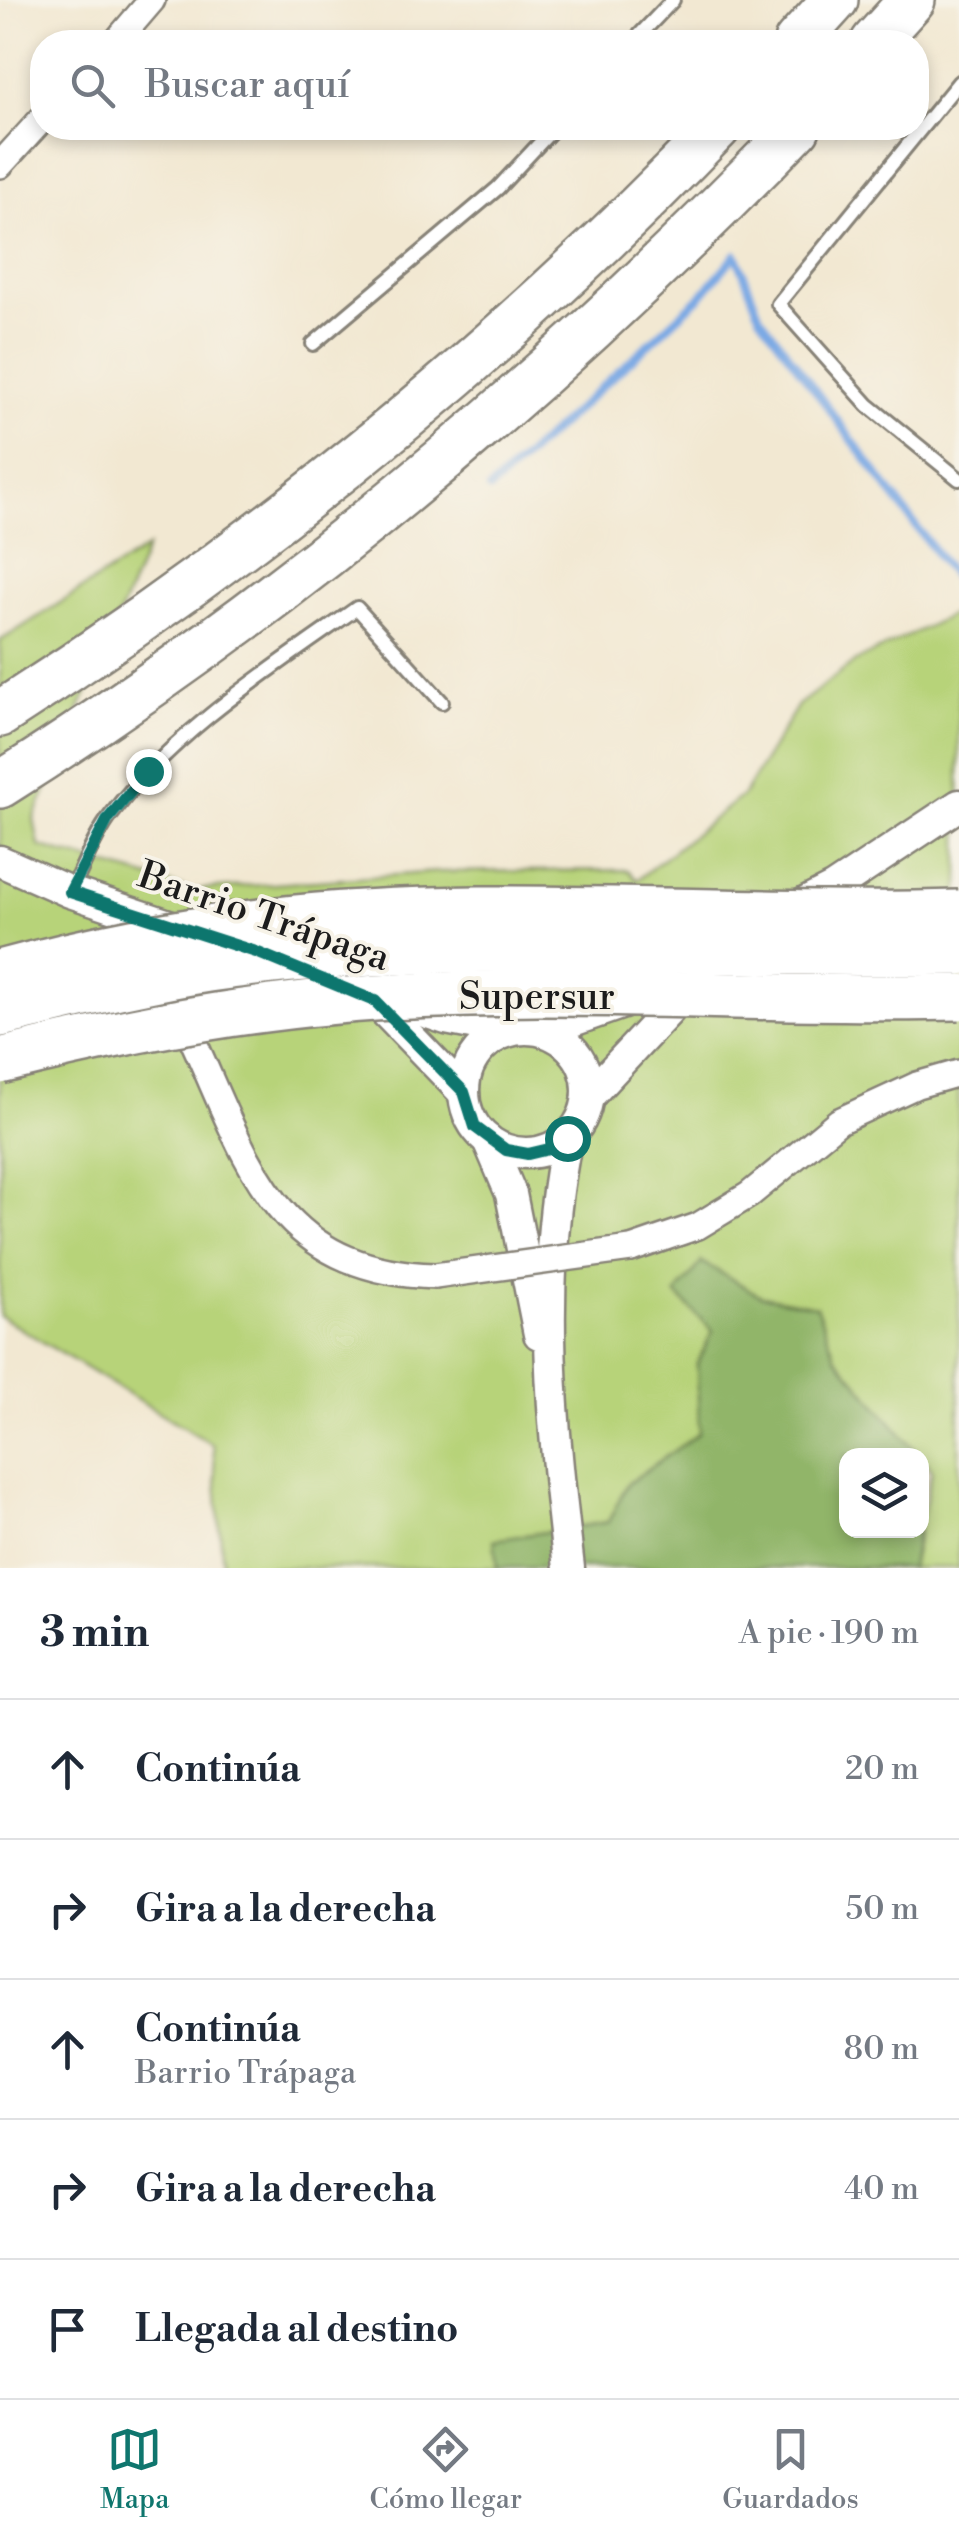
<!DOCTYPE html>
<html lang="es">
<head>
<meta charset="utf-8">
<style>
	:root { --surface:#fff; --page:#f2f2f3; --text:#1f2937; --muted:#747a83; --line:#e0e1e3; --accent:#0f766e }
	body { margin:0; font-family:"Libre Bodoni",serif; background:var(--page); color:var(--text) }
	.controls { position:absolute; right:30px; bottom:30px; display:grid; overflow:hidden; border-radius:20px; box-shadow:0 5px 15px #0003 }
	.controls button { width:90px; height:90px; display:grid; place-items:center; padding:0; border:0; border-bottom:2px solid var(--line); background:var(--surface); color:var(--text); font:50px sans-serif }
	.stop { position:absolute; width:30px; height:30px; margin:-22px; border:8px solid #0f766e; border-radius:50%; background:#fff }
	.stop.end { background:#0f766e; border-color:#fff; box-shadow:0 2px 10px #0008 }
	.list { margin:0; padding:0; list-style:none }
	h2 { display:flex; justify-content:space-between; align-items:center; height:130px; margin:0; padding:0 40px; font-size:42px }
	h2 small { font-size:32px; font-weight:400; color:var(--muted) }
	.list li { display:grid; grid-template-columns:65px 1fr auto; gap:30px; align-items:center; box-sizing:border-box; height:140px; padding:0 40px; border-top:2px solid var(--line) }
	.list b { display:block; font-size:38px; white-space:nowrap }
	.list p { margin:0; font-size:32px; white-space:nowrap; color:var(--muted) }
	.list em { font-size:32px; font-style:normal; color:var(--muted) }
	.icon { flex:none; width:55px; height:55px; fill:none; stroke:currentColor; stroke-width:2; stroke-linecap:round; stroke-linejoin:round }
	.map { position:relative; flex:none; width:959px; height:1568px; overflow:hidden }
	.search { position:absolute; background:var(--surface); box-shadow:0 5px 15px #0003; left:30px; right:30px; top:30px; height:110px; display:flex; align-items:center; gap:25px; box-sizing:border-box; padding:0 35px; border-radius:40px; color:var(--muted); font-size:38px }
	.sheet { height:830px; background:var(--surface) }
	nav { display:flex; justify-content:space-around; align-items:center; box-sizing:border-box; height:140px; border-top:2px solid var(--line); background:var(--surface); font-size:28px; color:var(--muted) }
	nav a { display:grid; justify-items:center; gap:5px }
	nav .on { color:var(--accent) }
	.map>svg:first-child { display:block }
	.green { fill:#b7d379; stroke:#6a784a; stroke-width:2.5 }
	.forest { fill:#91b569; stroke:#566842; stroke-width:2.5 }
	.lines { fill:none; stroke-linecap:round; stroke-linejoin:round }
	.stream { stroke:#7aa9e4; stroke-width:8 }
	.service-casing { stroke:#878277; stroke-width:18 }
	.minor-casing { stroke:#878277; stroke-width:30 }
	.tertiary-casing { stroke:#878277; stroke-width:35 }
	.motorway-casing { stroke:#878277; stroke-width:50 }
	.service { stroke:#fff; stroke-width:12 }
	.minor { stroke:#fff; stroke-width:25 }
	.tertiary { stroke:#fff; stroke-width:30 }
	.motorway { stroke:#fff; stroke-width:45 }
	.minor-bridge-casing { stroke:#878277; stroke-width:30; stroke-linecap:butt }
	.motorway-bridge-casing { stroke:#878277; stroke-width:50; stroke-linecap:butt }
	.minor-bridge { stroke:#fff; stroke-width:25 }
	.motorway-bridge { stroke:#fff; stroke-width:45 }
	.route { stroke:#0f766e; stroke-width:12 }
	.labels { text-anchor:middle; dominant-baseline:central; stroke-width:8; stroke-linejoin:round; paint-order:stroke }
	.street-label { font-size:38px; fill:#1c1c1c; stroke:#f7f3e8 }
</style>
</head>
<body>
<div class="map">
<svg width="959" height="1568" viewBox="0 0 959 1568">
	<rect width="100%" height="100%" fill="#f7f3e8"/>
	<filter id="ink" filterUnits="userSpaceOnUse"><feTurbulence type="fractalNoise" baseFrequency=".01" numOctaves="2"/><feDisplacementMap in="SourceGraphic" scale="20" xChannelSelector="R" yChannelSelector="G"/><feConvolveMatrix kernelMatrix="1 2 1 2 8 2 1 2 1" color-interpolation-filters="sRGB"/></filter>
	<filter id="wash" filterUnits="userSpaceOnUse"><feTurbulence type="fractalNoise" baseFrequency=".0048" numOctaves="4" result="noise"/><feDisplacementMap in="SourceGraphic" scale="40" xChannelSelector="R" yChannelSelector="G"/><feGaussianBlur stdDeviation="2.25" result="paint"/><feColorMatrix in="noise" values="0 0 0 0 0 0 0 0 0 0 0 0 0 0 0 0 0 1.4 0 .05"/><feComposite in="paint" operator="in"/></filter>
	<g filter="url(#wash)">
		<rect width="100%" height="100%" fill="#f2e8d2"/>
		<polygon class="green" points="147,548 34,819 39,846 192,890 438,872 628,870 637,880 744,794 798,705 856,661 959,611 959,1568 911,1568 932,1470 835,1357 816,1306 761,1296 702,1262 713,1331 697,1364 700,1433 627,1484 608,1522 495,1540 497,1568 223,1568 213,1445 0,1316 0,641"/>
		<polygon class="forest" points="702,1262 761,1296 816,1306 836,1357 919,1455 846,1456 846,1530 917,1531 911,1568 497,1568 494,1540 608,1522 627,1484 699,1433 697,1364 713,1331 676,1294"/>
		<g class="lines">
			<polyline class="stream" points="490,489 701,296 736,254 760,316 959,584"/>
		</g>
	</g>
	<g filter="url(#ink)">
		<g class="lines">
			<g class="service-casing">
				<g id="service">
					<polyline points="633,42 673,0"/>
					<polyline points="959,82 778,304 868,405 959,479"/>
					<polyline points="313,344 498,188 554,128"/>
					<path d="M71 890C84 866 94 837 111 815 174 731 271 669 357 608L442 702"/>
				</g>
			</g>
			<g class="minor-casing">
				<g id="minor">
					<polyline points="116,42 152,0"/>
					<polyline points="0,165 42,119"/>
					<path d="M181 1015C245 1144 263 1271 435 1276"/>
					<polyline points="631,1249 698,1226 749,1195 839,1121 917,1085 959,1073"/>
				</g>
			</g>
			<g class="tertiary-casing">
				<g id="tertiary">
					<polyline points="0,861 70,892 181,929"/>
					<polyline points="791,910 834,888 959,805"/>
					<polyline points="375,1001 464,1093"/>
					<polyline points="404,1005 446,1019 507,1031"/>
					<circle cx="526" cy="1091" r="62"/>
					<polyline points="544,1031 626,1002"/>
					<polyline points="588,1097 688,990"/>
					<path d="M567 1138C537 1283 552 1422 569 1568"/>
					<polyline points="488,1140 511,1194 539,1334"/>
				</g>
			</g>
			<g class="motorway-casing">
				<g id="motorway">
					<polyline points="797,42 835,0"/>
					<polyline points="874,42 912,0"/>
					<path d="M0 714C261 547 502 351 717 128"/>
					<path d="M0 785C293 601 557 376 797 128"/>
				</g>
			</g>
			<use href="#service" class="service"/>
			<use href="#minor" class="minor"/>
			<use href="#tertiary" class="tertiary"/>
			<use href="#motorway" class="motorway"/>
			<g class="minor-bridge-casing">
				<polyline id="minor-bridge" points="435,1276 631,1249"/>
			</g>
			<g class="motorway-bridge-casing">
				<g id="motorway-bridge">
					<path d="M0 973C87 949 178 931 268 921 494 895 731 920 959 913"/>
					<path d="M0 1014C69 998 138 980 208 969 455 933 710 957 959 952"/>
					<path d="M0 1061C111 1033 222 1011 336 1001 542 983 752 1002 959 997"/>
				</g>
			</g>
			<use href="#minor-bridge" class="minor-bridge"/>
			<use href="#motorway-bridge" class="motorway-bridge"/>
		</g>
	</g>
	<g class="lines" filter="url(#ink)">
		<polyline class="route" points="148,771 108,819 70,892 256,952 375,1001 464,1092 475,1127 506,1150 528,1154 549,1149 567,1138"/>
	</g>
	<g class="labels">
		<g class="street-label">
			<text transform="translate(264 917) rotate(19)">Barrio Trápaga</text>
			<text x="537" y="997">Supersur</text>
		</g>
	</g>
</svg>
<div class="controls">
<button><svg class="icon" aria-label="layers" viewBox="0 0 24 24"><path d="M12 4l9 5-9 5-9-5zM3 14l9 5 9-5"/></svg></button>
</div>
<div class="stop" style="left:567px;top:1138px"></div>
<div class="stop end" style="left:148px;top:771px"></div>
<div class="search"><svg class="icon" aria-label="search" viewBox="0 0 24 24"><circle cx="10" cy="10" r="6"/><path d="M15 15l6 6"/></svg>Buscar aquí</div>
</div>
<section class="sheet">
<h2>3 min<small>A pie · 190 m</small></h2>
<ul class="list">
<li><svg class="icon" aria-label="ahead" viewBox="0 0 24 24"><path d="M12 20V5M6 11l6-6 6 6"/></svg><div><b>Continúa</b></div><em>20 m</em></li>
<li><svg class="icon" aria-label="right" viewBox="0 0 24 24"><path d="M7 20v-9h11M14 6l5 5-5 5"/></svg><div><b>Gira a la derecha</b></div><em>50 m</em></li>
<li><svg class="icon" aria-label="ahead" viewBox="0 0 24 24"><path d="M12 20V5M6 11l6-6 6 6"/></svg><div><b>Continúa</b><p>Barrio Trápaga</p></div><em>80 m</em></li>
<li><svg class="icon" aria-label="right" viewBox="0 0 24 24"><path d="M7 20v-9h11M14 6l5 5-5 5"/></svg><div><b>Gira a la derecha</b></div><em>40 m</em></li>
<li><svg class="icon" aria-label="arrive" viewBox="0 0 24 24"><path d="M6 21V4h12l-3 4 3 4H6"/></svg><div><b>Llegada al destino</b></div></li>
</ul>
</section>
<nav>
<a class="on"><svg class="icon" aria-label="map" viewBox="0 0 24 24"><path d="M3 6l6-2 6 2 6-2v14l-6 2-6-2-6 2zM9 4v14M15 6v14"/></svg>Mapa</a>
<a><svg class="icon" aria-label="directions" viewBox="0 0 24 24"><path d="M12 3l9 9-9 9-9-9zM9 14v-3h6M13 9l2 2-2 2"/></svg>Cómo llegar</a>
<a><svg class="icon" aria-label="saved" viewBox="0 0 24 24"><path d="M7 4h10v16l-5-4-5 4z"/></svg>Guardados</a>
</nav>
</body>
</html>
